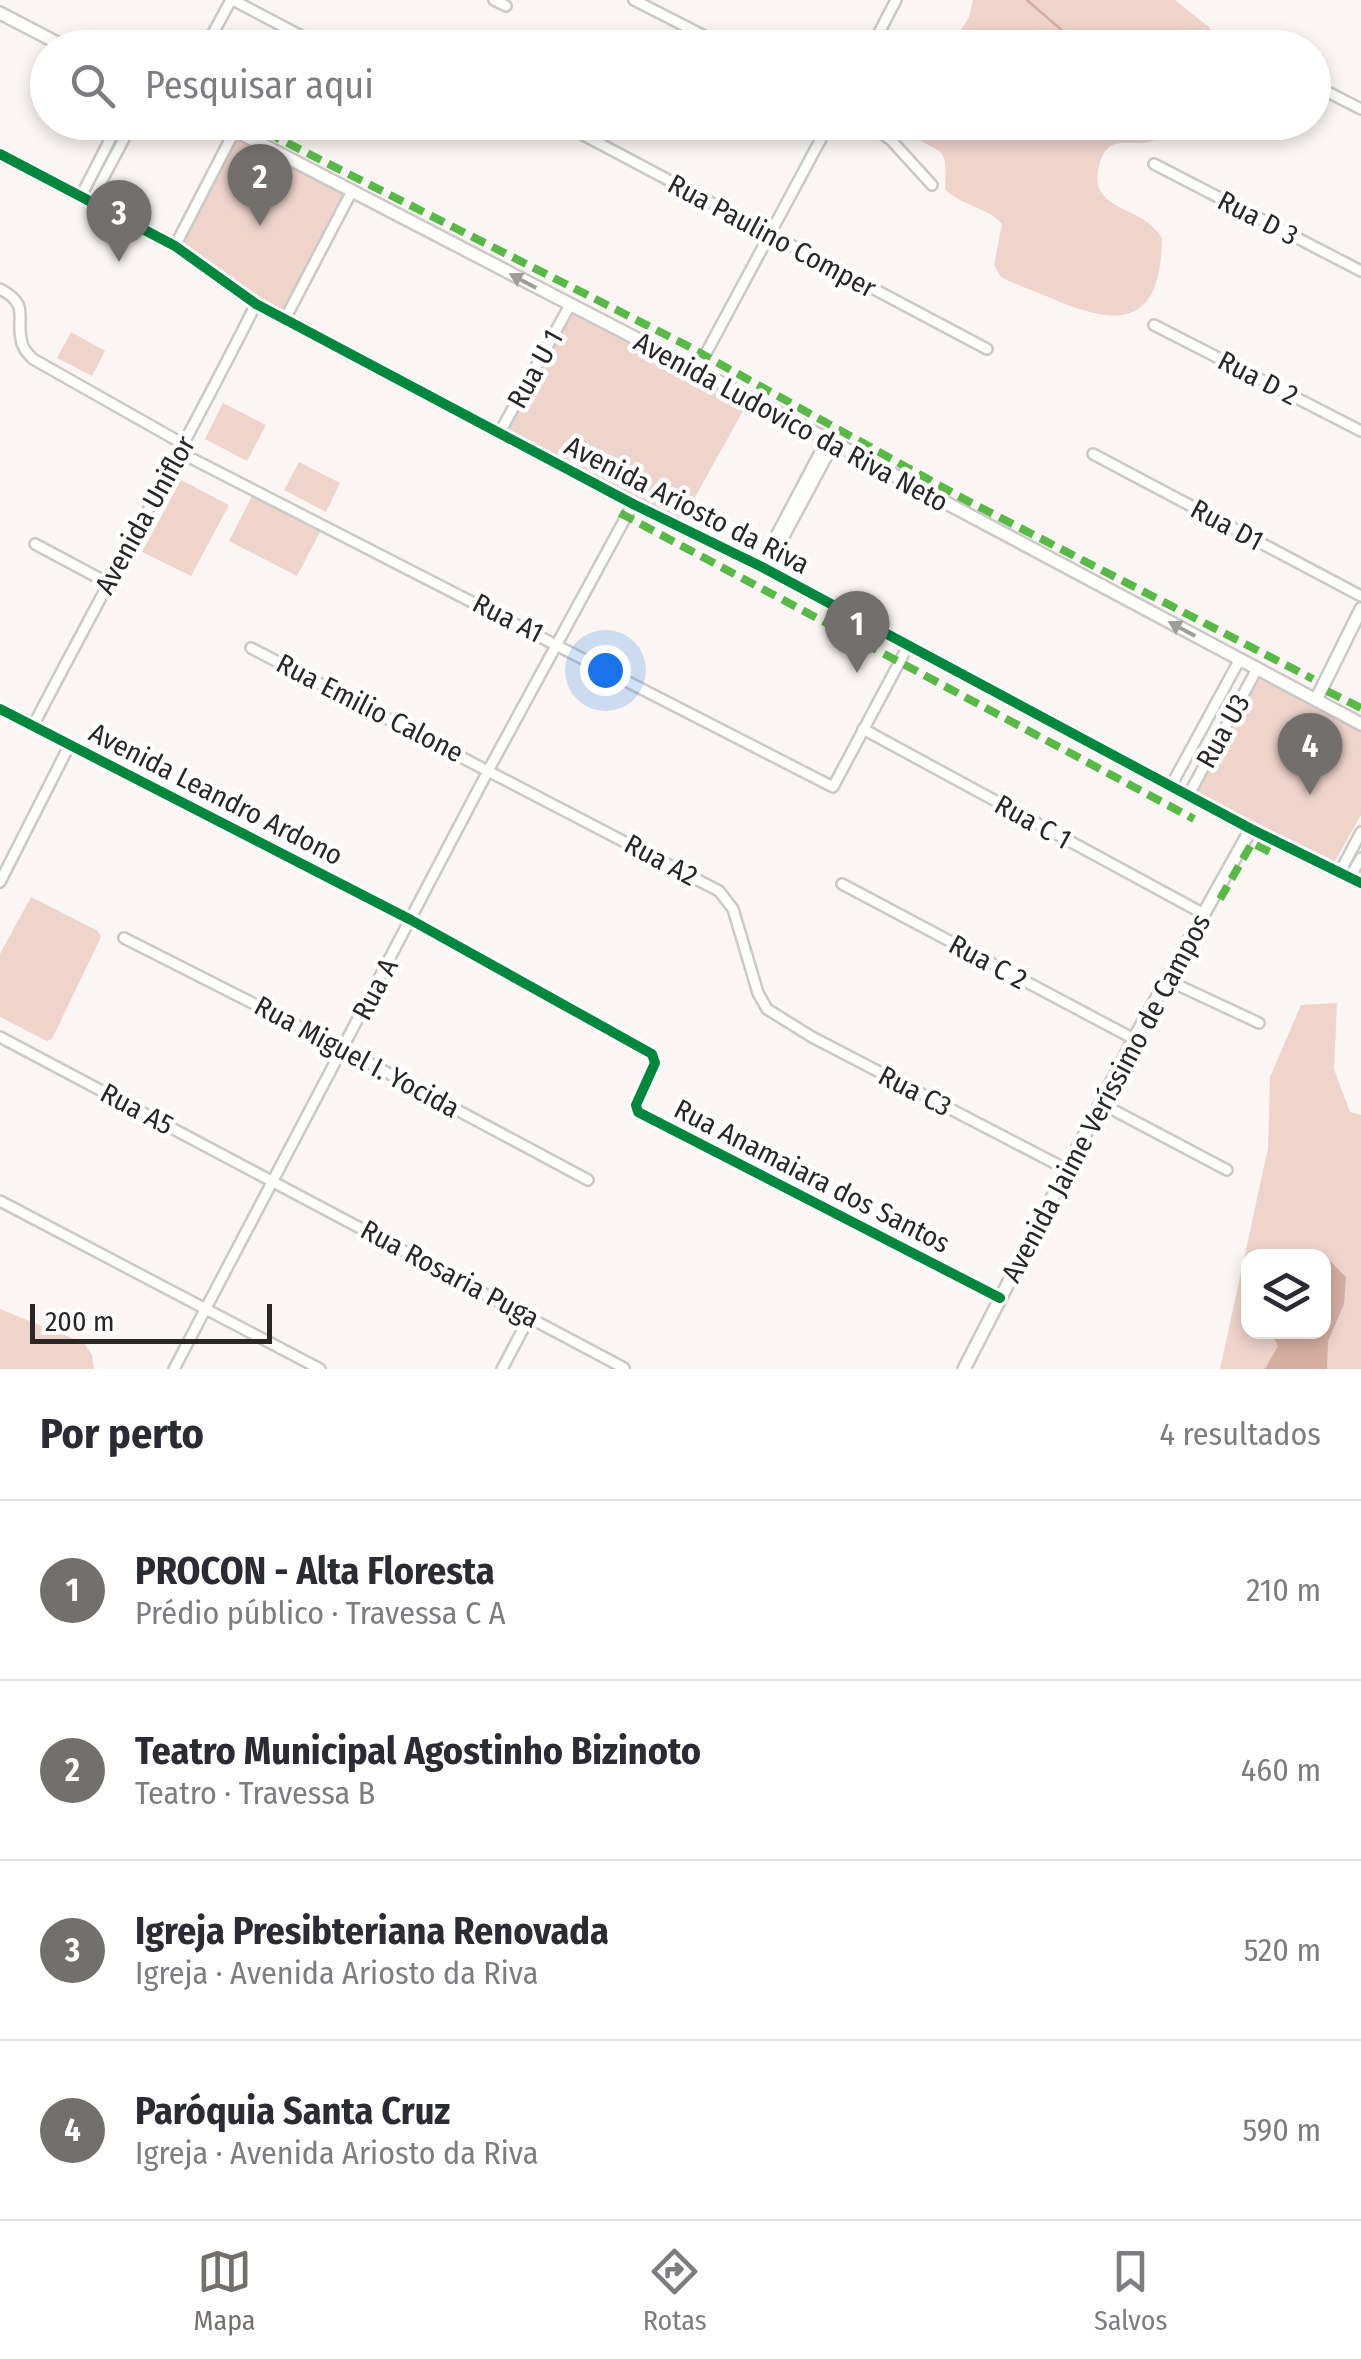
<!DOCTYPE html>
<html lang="pt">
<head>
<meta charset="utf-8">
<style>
	:root { --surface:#fff; --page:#f2f2f3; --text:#2b2b33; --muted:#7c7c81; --line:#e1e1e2; --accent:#736f6d }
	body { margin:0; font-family:"Fira Sans Condensed",sans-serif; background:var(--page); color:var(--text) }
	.controls { position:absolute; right:30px; bottom:30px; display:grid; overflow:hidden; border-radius:20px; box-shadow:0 5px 15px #0003 }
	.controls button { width:90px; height:90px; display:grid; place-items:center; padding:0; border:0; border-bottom:2px solid var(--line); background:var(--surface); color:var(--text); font:50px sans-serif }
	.scale { position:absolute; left:30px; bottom:25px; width:242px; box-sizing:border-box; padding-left:10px; border:5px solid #2a2625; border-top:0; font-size:28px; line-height:35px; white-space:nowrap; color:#2a2625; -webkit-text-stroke:8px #fff; paint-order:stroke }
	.you { position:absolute; left:605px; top:670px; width:35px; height:35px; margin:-25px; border:8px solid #fff; border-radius:50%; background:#1a73e8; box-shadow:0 0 0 15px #1a73e833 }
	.badge { display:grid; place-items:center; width:65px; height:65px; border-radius:50%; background:var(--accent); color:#fff; font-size:32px; font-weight:700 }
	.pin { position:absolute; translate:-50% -82px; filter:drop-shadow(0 2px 5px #0008) }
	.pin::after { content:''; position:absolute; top:52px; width:35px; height:30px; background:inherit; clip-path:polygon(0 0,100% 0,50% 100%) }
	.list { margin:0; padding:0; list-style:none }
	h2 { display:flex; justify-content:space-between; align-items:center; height:130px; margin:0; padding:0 40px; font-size:42px }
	h2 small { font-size:32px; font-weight:400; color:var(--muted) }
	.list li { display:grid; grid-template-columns:65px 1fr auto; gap:30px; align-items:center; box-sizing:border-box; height:180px; padding:0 40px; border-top:2px solid var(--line) }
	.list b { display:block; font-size:38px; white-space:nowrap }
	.list p { margin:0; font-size:32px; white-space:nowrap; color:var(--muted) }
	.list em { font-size:32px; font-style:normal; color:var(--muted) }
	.icon { flex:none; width:55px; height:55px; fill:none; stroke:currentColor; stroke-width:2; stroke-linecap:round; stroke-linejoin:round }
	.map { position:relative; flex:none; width:1361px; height:1369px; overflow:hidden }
	.search { position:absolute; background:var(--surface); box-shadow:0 5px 15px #0003; left:30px; right:30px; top:30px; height:110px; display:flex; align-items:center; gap:25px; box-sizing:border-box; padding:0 35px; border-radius:55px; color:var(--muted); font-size:38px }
	.sheet { height:850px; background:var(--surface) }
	nav { display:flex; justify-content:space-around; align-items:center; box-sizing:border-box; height:140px; border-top:2px solid var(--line); background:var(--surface); font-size:28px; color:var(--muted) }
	nav a { display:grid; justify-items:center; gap:5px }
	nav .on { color:var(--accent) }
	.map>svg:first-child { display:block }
	.green { fill:#efd4cb; fill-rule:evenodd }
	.water { fill:#d5aea1 }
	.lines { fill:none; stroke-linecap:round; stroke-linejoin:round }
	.stream { stroke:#d5aea1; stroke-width:2.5 }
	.minor-casing { stroke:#ccc8c7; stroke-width:14 }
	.tertiary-casing { stroke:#ccc8c7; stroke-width:16 }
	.minor { stroke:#fefefd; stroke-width:9 }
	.tertiary { stroke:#fefefd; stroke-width:11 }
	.quiet { stroke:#58b947; stroke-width:8; stroke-dasharray:15 8; stroke-linecap:butt }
	.cycleway-casing { stroke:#fff; stroke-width:16 }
	.cycleway { stroke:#00873e; stroke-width:10 }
	.oneway { fill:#9f9d9c }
	.labels { text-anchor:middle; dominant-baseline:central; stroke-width:9; stroke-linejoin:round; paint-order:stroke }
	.street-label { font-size:28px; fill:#2a2625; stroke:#fff }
</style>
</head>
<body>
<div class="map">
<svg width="1361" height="1369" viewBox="0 0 1361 1369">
	<rect width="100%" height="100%" fill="#fbf6f4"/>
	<g class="green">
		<polygon points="973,0 1175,0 1210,28 1213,48 951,47 969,17"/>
		<path d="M912 123H1176C1171 127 1165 135 1159 138 1135 153 1107 126 1098 170 1097 177 1097 186 1101 192 1116 213 1145 211 1162 238 1161 325 1121 328 1053 299 1036 291 1018 286 1001 277L994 265 1002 224C988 207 961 206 945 189 946 148 948 156 913 137Z"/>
		<polygon points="237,139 347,191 286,312 239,287 182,245"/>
		<polygon points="571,309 748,402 680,524 504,431"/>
		<polygon points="71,332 105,351 92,376 57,358"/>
		<polygon points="223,403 266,425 247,461 205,439"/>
		<polygon points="299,462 340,483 326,512 284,490"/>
		<polygon points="181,480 229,505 191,576 142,552"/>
		<polygon points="252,496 320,532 297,576 229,541"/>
		<polygon points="1258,677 1361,730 1361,815 1334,863 1250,826 1195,792"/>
		<polygon points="31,897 98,931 101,937 52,1039 47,1041 0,1017 0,954"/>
		<path d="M1337 1003 1334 1069 1350 1112 1361 1115V1369H1220L1268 1148 1270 1077 1301 1005ZM1248 1256H1324V1332H1248Z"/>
		<polygon points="0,1309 84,1343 92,1355 94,1369 0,1369"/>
	</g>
	<polygon class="water" points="1324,1260 1330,1261 1346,1277 1344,1304 1328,1341 1327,1369 1265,1369 1278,1346 1271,1332 1324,1332"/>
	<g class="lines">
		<polyline class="stream" points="1027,0 1065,33"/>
		<g class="minor-casing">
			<g id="minor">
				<polyline points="233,0 324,48"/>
				<polyline points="494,0 506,6"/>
				<polyline points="634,0 728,48"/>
				<polyline points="1234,45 1239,48"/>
				<polyline points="205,48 231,0"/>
				<polyline points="871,48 896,0"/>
				<polyline points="1314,85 1361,109"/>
				<polyline points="559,122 987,349"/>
				<polyline points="865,122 891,140 932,185"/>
				<polyline points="1154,164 1361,271"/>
				<polyline points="81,196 119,122"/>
				<polyline points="91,201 133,122"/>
				<polyline points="175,246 235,130"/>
				<path d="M0 289C33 306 13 320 23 346 25 351 29 355 33 359L185 445"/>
				<polyline points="286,317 352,191"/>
				<polyline points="1154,325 1361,431"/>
				<polyline points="697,370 830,122"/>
				<polyline points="500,432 570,305"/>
				<polyline points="181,453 833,787 908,646"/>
				<polyline points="1093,454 1361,596"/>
				<polyline points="35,544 108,583"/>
				<polyline points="760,566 826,441"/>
				<polyline points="766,570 833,445"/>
				<polyline points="251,648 719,891 733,909 758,993 767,1009 812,1037 1066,1169"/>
				<polyline points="0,709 411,920 652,1054 655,1063 636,1105 638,1112 1000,1298"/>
				<path d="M33 726C106 585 185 446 256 304"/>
				<polyline points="863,729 1204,914"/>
				<polyline points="1172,784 1240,659"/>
				<polyline points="1189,794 1257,669"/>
				<polyline points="1340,872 1361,832"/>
				<polyline points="1350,877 1361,858"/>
				<polyline points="0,882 70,744"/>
				<polyline points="842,884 1134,1039"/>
				<polyline points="124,938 343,1049 588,1180"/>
				<polyline points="1167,980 1259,1023"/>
				<polyline points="0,1037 624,1368"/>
				<polyline points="1102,1104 1227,1170"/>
				<polyline points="0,1201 320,1369"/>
				<polyline points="174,1369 489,769 633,504"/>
				<polyline points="502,1369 530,1316"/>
			</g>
		</g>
		<g class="tertiary-casing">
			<g id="tertiary">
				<polyline points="0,13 67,48"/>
				<polyline points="219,122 697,370 1361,724"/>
				<polyline points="0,154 175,246 256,304 633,504 760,566 1251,829 1361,883"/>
				<polyline points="1316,700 1361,609"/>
				<polyline points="964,1369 1134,1039 1251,829"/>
			</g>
		</g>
		<use href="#minor" class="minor"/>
		<use href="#tertiary" class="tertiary"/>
		<g class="quiet">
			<polyline points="246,122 684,344 964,499 1313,679"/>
			<polyline points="620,513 1194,819"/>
			<polyline points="1327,691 1361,708"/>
			<polyline points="1220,899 1252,843 1270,852"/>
		</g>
		<g class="cycleway-casing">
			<g id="cycleway">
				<polyline points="0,154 175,246 256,304 633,504 760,566 1251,829 1361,883"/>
				<polyline points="0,709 411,920 652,1054 655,1063 636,1105 638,1112 1000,1298"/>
			</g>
		</g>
		<use href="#cycleway" class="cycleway"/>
	</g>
	<defs><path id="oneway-solid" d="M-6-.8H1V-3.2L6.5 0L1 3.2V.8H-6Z" transform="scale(2.5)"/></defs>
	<g class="oneway">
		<use href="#oneway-solid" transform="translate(523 281) rotate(-152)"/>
		<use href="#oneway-solid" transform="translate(1182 629) rotate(-152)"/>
	</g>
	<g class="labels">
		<g class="street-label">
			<text transform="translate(1258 218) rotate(27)">Rua D 3</text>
			<text transform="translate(772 236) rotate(28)">Rua Paulino Comper</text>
			<text transform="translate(535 369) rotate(-61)">Rua U 1</text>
			<text transform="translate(1258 378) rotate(27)">Rua D 2</text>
			<text transform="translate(791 422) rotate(28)">Avenida Ludovico da Riva Neto</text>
			<text transform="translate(687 505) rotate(27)">Avenida Ariosto da Riva</text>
			<text transform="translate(145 515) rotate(-61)">Avenida Uniflor</text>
			<text transform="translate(1227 525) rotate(28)">Rua D1</text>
			<text transform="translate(508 618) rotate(27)">Rua A1</text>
			<text transform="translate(370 708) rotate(27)">Rua Emilio Calone</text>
			<text transform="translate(1223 731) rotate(-61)">Rua U3</text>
			<text transform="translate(216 794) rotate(27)">Avenida Leandro Ardono</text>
			<text transform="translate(1033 822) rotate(29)">Rua C 1</text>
			<text transform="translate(661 860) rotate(28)">Rua A2</text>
			<text transform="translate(988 962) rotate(28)">Rua C 2</text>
			<text transform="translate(375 989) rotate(-62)">Rua A</text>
			<text transform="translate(357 1057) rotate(28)">Rua Miguel I. Yocida</text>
			<text transform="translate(915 1091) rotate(27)">Rua C3</text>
			<text transform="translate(1106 1098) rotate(-62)">Avenida Jaime Veríssimo de Campos</text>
			<text transform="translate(137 1109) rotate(28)">Rua A5</text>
			<text transform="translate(812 1176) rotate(27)">Rua Anamaiara dos Santos</text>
			<text transform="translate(450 1274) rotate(28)">Rua Rosaria Puga</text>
		</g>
	</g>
</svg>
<div class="controls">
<button><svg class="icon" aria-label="layers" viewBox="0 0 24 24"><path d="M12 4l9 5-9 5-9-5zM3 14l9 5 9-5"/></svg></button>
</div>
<div class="scale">200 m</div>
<div class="you"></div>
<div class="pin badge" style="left:857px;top:673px">1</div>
<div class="pin badge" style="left:260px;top:226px">2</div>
<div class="pin badge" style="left:119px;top:262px">3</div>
<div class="pin badge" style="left:1310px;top:795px">4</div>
<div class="search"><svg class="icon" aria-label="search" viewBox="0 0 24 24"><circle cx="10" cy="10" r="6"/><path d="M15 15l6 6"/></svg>Pesquisar aqui</div>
</div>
<section class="sheet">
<h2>Por perto<small>4 resultados</small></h2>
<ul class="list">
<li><span class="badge">1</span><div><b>PROCON - Alta Floresta</b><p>Prédio público · Travessa C A</p></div><em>210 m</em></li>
<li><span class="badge">2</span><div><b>Teatro Municipal Agostinho Bizinoto</b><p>Teatro · Travessa B</p></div><em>460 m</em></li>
<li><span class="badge">3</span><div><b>Igreja Presibteriana Renovada</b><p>Igreja · Avenida Ariosto da Riva</p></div><em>520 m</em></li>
<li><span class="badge">4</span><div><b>Paróquia Santa Cruz</b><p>Igreja · Avenida Ariosto da Riva</p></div><em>590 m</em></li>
</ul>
</section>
<nav>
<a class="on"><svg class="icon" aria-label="map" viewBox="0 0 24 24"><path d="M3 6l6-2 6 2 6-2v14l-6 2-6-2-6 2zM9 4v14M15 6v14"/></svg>Mapa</a>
<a><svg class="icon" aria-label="directions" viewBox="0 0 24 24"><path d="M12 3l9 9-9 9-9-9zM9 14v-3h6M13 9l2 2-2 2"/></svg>Rotas</a>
<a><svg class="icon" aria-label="saved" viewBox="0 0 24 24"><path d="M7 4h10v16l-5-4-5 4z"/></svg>Salvos</a>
</nav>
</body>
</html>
